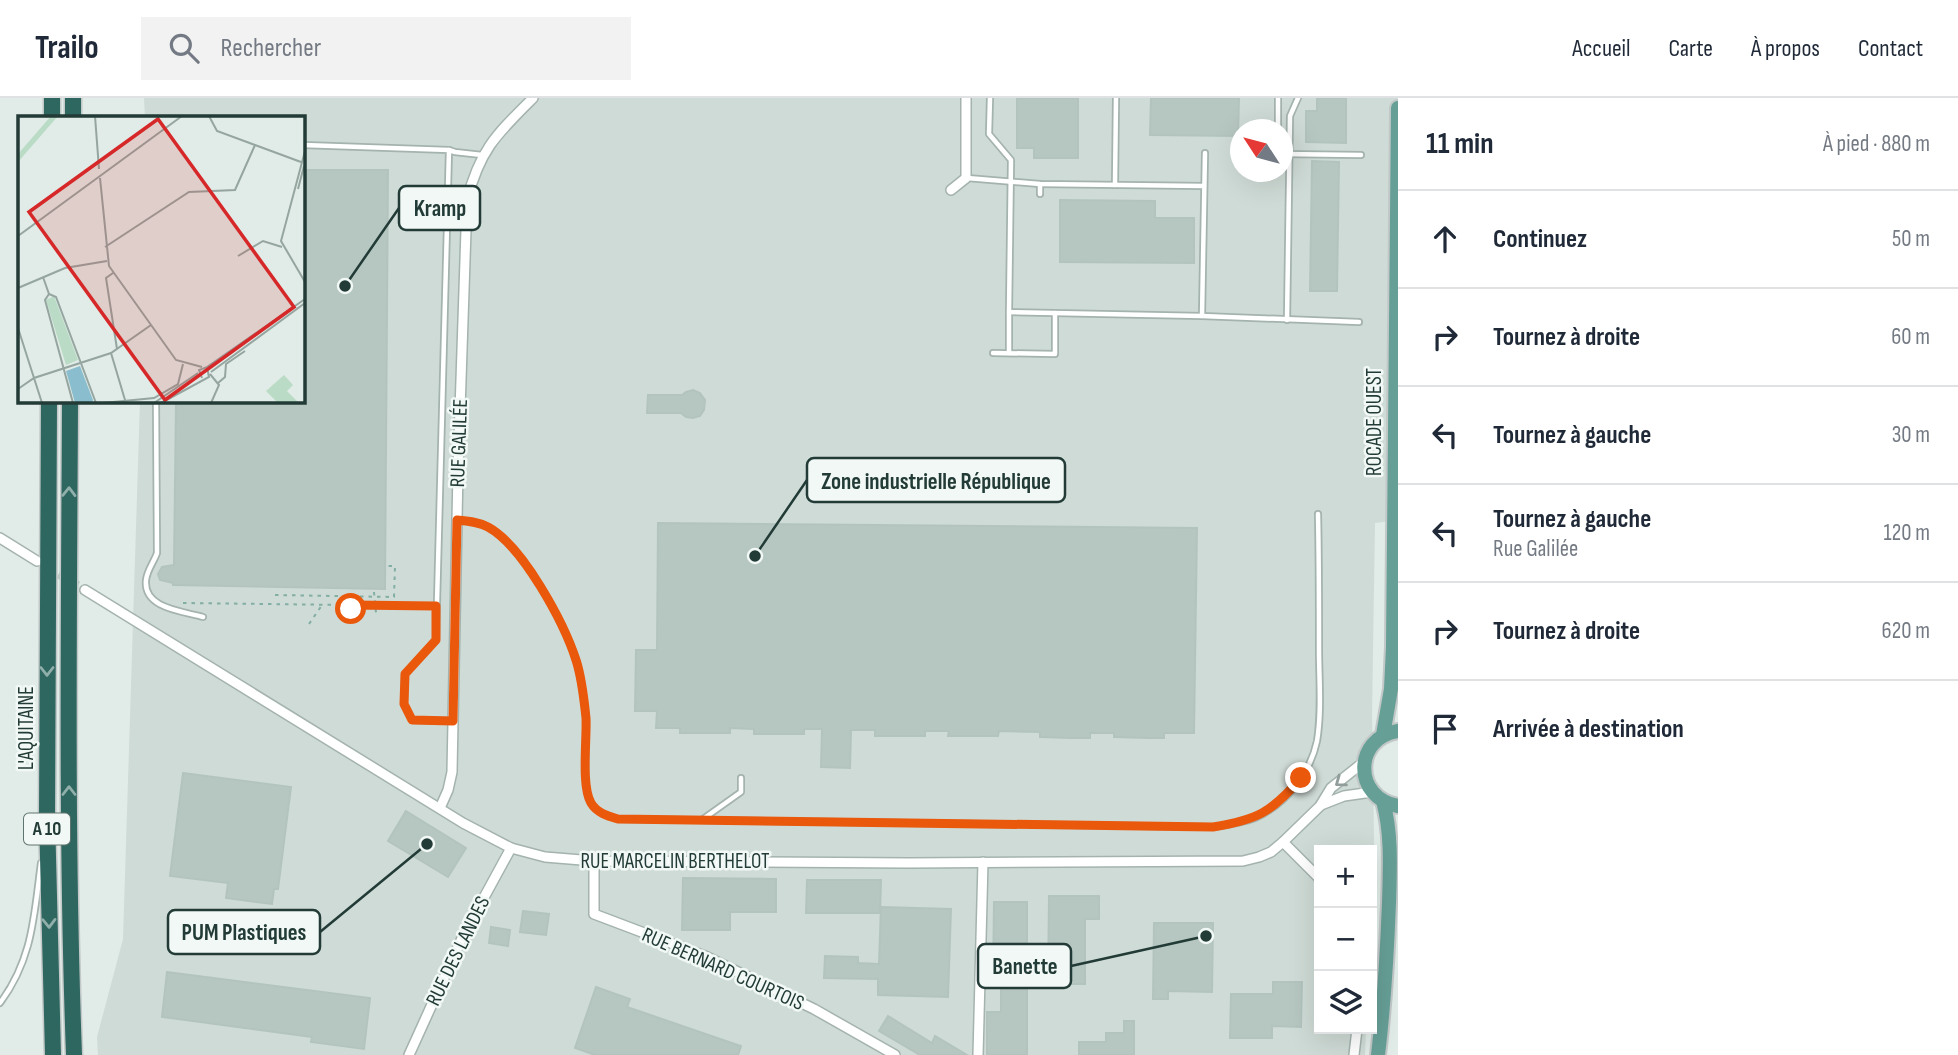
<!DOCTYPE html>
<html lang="fr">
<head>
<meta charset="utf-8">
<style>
	:root { --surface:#fff; --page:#f2f2f3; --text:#1f2937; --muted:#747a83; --line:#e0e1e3 }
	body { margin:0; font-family:"Sofia Sans Condensed",sans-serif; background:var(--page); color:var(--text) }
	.controls { position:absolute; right:21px; bottom:21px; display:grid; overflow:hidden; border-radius:0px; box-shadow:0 7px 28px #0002 }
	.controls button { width:63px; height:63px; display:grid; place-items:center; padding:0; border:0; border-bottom:2px solid var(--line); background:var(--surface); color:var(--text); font:35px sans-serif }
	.compass { position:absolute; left:1230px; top:21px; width:63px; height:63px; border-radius:50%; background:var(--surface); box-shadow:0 7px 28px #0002; rotate:306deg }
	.stop { position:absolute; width:21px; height:21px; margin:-16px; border:5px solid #ea580c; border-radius:50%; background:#fff }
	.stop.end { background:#ea580c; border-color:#fff; box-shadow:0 2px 7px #0008 }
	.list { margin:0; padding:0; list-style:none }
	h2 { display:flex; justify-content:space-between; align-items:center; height:91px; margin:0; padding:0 28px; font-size:30px }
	h2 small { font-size:23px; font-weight:400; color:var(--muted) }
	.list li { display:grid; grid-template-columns:46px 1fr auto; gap:21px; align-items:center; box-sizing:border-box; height:98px; padding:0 28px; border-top:2px solid var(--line) }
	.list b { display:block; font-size:26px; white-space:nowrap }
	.list p { margin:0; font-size:23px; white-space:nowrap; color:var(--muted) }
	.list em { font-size:23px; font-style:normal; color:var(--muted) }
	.icon { flex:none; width:38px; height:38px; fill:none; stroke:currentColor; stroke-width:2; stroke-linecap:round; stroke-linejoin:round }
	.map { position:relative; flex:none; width:1398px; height:957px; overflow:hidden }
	header { display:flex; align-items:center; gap:42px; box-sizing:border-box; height:98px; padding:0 35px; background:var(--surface); border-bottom:2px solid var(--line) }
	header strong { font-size:33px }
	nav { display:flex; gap:38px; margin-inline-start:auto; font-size:24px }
	.search { width:490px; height:63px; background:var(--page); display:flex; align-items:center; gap:18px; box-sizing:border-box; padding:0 24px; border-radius:0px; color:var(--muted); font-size:26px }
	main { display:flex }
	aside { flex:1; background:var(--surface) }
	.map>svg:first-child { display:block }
	.built { fill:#cfdbd6; fill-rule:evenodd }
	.building { fill:#b6c6c0; stroke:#b3c4bf; stroke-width:2 }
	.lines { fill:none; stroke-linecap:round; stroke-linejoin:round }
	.street-tunnel { stroke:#bbc8c4; stroke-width:9; stroke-dasharray:9 4.5; stroke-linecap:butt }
	.lane-casing { stroke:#a4b3ae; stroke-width:8 }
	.street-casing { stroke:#a4b3ae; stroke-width:12 }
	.primary-casing { stroke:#c1c8c7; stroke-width:18 }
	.highway-casing { stroke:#c1c8c7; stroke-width:19 }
	.path { stroke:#82aea4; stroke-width:2; stroke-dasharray:3.5 5; stroke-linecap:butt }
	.lane { stroke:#fff; stroke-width:4.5 }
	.street { stroke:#fff; stroke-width:9 }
	.primary { stroke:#669f96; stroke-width:14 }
	.highway { stroke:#2e6660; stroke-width:16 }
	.oneway { stroke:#90afaa }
	.oneway2 { stroke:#909d9a }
	.route { stroke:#ea580c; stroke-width:9 }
	.labels { text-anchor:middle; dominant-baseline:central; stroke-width:5; stroke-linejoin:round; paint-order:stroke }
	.shield { fill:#f1f8f5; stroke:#60746f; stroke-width:2 }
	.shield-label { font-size:19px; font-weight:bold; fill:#223b36 }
	.street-label { font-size:21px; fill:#223b36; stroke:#f1f8f5 }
	.inset-road { fill:none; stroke:#95a5a0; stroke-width:2 }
	.view { fill:#d62828; fill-opacity:0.15; stroke:#d62828; stroke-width:3.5 }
	.inset-edge { fill:none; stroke:#223b36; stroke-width:3.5 }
	.leader { fill:none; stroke:#223b36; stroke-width:2.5 }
	.callout-dot { fill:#223b36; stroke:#f1f8f5; stroke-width:2.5 }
	.callout { fill:#f1f8f5; stroke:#223b36; stroke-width:2.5 }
	.callout-label { font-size:23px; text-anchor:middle; font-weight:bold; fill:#223b36 }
</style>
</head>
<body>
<header>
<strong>Trailo</strong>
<div class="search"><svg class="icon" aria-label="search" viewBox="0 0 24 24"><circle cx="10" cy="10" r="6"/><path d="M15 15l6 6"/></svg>Rechercher</div>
<nav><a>Accueil</a><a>Carte</a><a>À propos</a><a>Contact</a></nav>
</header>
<main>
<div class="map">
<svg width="1398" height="957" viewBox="0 0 1398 957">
	<rect width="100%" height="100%" fill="#e1ebe7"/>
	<path class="built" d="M144 0H1398V422L1375 425 1372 618 1375 802 1372 846V752H1319V931H1366L1365 957H98L97 939 123 841 140 303H303V19H145ZM1240 32H1282V74H1240Z"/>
	<g class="building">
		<polygon points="1017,0 1078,0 1078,60 1034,60 1034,50 1017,50"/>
		<polygon points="1151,0 1239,0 1238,38 1150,37"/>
		<polygon points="1317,0 1346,0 1346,45 1306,44 1306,13 1317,13"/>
		<polygon points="1312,63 1339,64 1337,193 1310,193"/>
		<polygon points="303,72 388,72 385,491 173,487 173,485 160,482 158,476 162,469 174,467 176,303 303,303"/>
		<polygon points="1060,102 1155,103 1155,120 1194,120 1194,165 1060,164"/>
		<polygon points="693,292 700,295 705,302 704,312 700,318 693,320 686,319 681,315 647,315 648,297 682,297 686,294"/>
		<polygon points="658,425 1197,430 1194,635 1164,635 1164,640 1149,640 1114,639 1114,635 1090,635 1090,640 1072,640 1040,639 1040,634 999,633 998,638 948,638 949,633 925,633 925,638 875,638 875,632 851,632 850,670 821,669 822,631 804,631 804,636 754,636 754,631 730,630 730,635 680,635 680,630 656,630 657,613 635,613 636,552 657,552"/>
		<polygon points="183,675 291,689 278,791 274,791 272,806 226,800 228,785 170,778"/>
		<polygon points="406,713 466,750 448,779 388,743"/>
		<polygon points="683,780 776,781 776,814 730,814 730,832 682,832"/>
		<polygon points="807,782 881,782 880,815 806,815"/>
		<polygon points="1049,798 1099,798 1099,821 1085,821 1085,886 1048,886"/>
		<polygon points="994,804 1027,804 1027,957 987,957 987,914 1001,914 1001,885 993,885"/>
		<polygon points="881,809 951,811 948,899 878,897 878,881 824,880 825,858 858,859 858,865 879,866"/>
		<polygon points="523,813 549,816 546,837 520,834"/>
		<polygon points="1154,825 1213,825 1212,894 1168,893 1168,901 1153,901"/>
		<polygon points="491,829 510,832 508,848 489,845"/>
		<polygon points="167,874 370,900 364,951 311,944 312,939 162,919"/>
		<polygon points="1273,884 1302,884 1301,929 1272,928 1272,940 1230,940 1231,896 1273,896"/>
		<polygon points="596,889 630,901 627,909 741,948 738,957 595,957 575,950"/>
		<polygon points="888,918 932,945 935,938 967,957 920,957 879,933"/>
		<polygon points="1124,923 1134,923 1134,957 1079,957 1079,944 1106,944 1106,935 1124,935"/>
	</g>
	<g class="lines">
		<polyline class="street-tunnel" points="47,469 85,492"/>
		<g class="lane-casing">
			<g id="lane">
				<polyline points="990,0 989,36 1011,62 1009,214 1202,218 1359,224"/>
				<polyline points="1278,32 1278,0"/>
				<polyline points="303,47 449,52 436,542 405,576 404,606 412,622 453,623"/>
				<polyline points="449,52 455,54 482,57"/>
				<polyline points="1282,56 1361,57"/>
				<polyline points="967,80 1040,86 1204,88"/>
				<polyline points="1115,87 1116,0"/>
				<polyline points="1040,96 1040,86"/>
				<polyline points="1202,218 1205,55"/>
				<polyline points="1287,222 1290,18 1298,0"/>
				<polyline points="993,255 1055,256 1055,215"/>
				<polyline points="1009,255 1009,214"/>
				<path d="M156 303 157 455C154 464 147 472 146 482 143 511 183 513 203 519"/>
				<path d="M458 423C467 423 476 423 484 427 520 443 565 525 576 562 582 581 584 601 586 620 587 642 581 688 591 705 597 715 608 718 618 721L1213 729C1227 727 1242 725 1255 720 1286 706 1310 676 1317 643 1322 613 1319 581 1319 551 1319 506 1319 461 1318 416"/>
				<polyline points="703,721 741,694 741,680"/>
				<path d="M0 905C33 861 34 817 41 765"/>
			</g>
		</g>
		<g class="street-casing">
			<g id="street">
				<polyline points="951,92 966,80 966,0"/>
				<polyline points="0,440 37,463"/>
				<polyline points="85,492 463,725 511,750 545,759 594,763 909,765 1243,763 1259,759 1271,754 1283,744 1320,708 1331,690 1365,663"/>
				<polyline points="1321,707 1344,698 1372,694"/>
				<path d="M440 710 448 692 452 674 458 372 467 102C480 51 497 36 533 0"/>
				<polyline points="1283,744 1319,780"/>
				<polyline points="594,763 594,816 705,858 814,911 895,957"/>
				<polyline points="409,957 463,838 511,750"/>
				<polyline points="978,957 983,764"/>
				<polyline points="1354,957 1357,931"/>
			</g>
		</g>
		<g class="primary-casing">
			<g id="primary">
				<path d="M1398 633C1353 640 1353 700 1398 708"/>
				<polyline points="1383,637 1391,591 1393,549 1398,10"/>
				<path d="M1378 957C1384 907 1387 856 1389 805 1390 771 1392 736 1383 703"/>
			</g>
		</g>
		<g class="highway-casing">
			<g id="highway">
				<polyline points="52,19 52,0"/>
				<polyline points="73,19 73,0"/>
				<polyline points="49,303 47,719 53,957"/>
				<path d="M70 303C69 521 66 739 74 957"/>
			</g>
		</g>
		<g class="path">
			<polyline points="374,494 376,515"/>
			<polyline points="275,497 394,499 395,468 385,468"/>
			<polyline points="183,505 430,508"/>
			<polyline points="346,514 351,511 351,493"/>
			<polyline points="309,526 322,507"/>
		</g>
		<use href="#lane" class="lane"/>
		<use href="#street" class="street"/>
		<use href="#primary" class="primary"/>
		<use href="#highway" class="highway"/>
	</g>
	<defs><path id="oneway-chevron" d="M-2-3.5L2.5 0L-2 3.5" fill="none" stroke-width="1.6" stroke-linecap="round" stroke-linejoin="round" transform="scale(1.75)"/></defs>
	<g class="oneway">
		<use href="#oneway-chevron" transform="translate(69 394) rotate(-89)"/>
		<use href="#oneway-chevron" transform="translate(47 573) rotate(90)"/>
		<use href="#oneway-chevron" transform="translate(69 693) rotate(-90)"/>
		<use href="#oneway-chevron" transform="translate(49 825) rotate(89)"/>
	</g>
	<use class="oneway2" href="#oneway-chevron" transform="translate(1340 684) rotate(144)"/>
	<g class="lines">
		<path class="route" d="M351 511V507L436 508V542L405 576 404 606 412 622 453 623 457 422C468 423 478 424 488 429 523 448 564 525 576 562 582 580 584 601 586 620 587 642 581 688 591 705 597 715 608 718 618 721L1213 729C1257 722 1272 714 1301 680"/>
	</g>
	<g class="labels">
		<rect class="shield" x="24" y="715.5" width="46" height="31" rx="5"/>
		<g class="shield-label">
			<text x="47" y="731">A 10</text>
		</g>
		<g class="street-label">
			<text transform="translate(1374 324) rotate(-90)">ROCADE OUEST</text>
			<text transform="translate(459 345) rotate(-88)">RUE GALILÉE</text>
			<text transform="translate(26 630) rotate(-90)">L'AQUITAINE</text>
			<text x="675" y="763">RUE MARCELIN BERTHELOT</text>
			<text transform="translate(458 853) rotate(-64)">RUE DES LANDES</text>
			<text transform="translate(723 871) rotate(24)">RUE BERNARD COURTOIS</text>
		</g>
	</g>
	<g transform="translate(18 18)">
		<rect width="287" height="287" fill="#e1ebe7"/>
		<path d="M33 0H40L0 46V38ZM36 180 60 244 48 249 28 184ZM266 259 275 269 269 275 281 287H260L248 275Z" fill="#badcc6"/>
		<path d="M62 250 75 284 74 287H57L48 255Z" fill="#8abecf"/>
		<path class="inset-road" d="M77 0 81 53M191 0 199 15 283 46M287 35 263 125 287 166M82 62 91 150 158 244 184 251M280 73 286 50M0 120 164 0M87 131 171 76 217 74 237 29M220 140 245 125 264 131M95 157 88 162 99 233M25 161 31 178 38 181 78 287M0 172 47 152 89 145M31 178 27 184 55 287M0 212 24 287M93 237 107 284M189 251 287 183M193 256 287 187M192 258 201 269 193 287M200 267 207 261 208 248 227 235M0 273 16 262 93 237 133 209M85 287 136 282 160 268 165 248M136 287 180 257M143 287 191 261 189 251 181 254 184 262"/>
		<path class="view" d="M140 3 276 191 147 284 11 96Z"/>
		<rect width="287" height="287" class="inset-edge"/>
	</g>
	<path class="leader" d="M345 188L399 110M755 458L807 382M427 746L320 834M1206 838L1071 868"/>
	<g class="callout-dot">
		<circle cx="345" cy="188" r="7"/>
		<circle cx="755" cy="458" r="7"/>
		<circle cx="427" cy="746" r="7"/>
		<circle cx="1206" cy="838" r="7"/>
	</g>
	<g class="callout">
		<rect x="399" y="88" width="81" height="44" rx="7"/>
		<rect x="807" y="360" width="258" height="44" rx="7"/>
		<rect x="168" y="812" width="152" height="44" rx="7"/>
		<rect x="978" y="846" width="93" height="44" rx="7"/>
	</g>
	<g class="callout-label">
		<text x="440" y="118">Kramp</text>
		<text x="936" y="391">Zone industrielle République</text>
		<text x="244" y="842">PUM Plastiques</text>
		<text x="1025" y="876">Banette</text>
	</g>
</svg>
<div class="controls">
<button>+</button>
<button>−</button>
<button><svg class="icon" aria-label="layers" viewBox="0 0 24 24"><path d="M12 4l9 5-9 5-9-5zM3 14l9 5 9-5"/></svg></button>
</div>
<svg class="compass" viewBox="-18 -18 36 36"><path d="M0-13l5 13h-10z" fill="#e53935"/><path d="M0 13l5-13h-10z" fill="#747a83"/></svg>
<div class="stop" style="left:351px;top:511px"></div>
<div class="stop end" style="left:1301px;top:680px"></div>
</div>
<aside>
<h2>11 min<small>À pied · 880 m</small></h2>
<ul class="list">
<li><svg class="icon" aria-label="ahead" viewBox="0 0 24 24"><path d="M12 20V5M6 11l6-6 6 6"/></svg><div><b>Continuez</b></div><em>50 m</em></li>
<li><svg class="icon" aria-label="right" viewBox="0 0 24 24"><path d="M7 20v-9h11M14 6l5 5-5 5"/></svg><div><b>Tournez à droite</b></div><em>60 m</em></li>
<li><svg class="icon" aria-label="left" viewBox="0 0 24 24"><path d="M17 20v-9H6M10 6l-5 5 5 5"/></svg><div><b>Tournez à gauche</b></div><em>30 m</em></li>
<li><svg class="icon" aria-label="left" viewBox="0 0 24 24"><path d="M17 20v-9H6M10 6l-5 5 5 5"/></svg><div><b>Tournez à gauche</b><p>Rue Galilée</p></div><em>120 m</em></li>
<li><svg class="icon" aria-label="right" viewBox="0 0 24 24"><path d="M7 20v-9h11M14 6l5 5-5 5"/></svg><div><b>Tournez à droite</b></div><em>620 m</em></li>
<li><svg class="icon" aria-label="arrive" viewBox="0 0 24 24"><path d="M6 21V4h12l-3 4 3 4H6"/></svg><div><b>Arrivée à destination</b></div></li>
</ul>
</aside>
</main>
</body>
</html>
